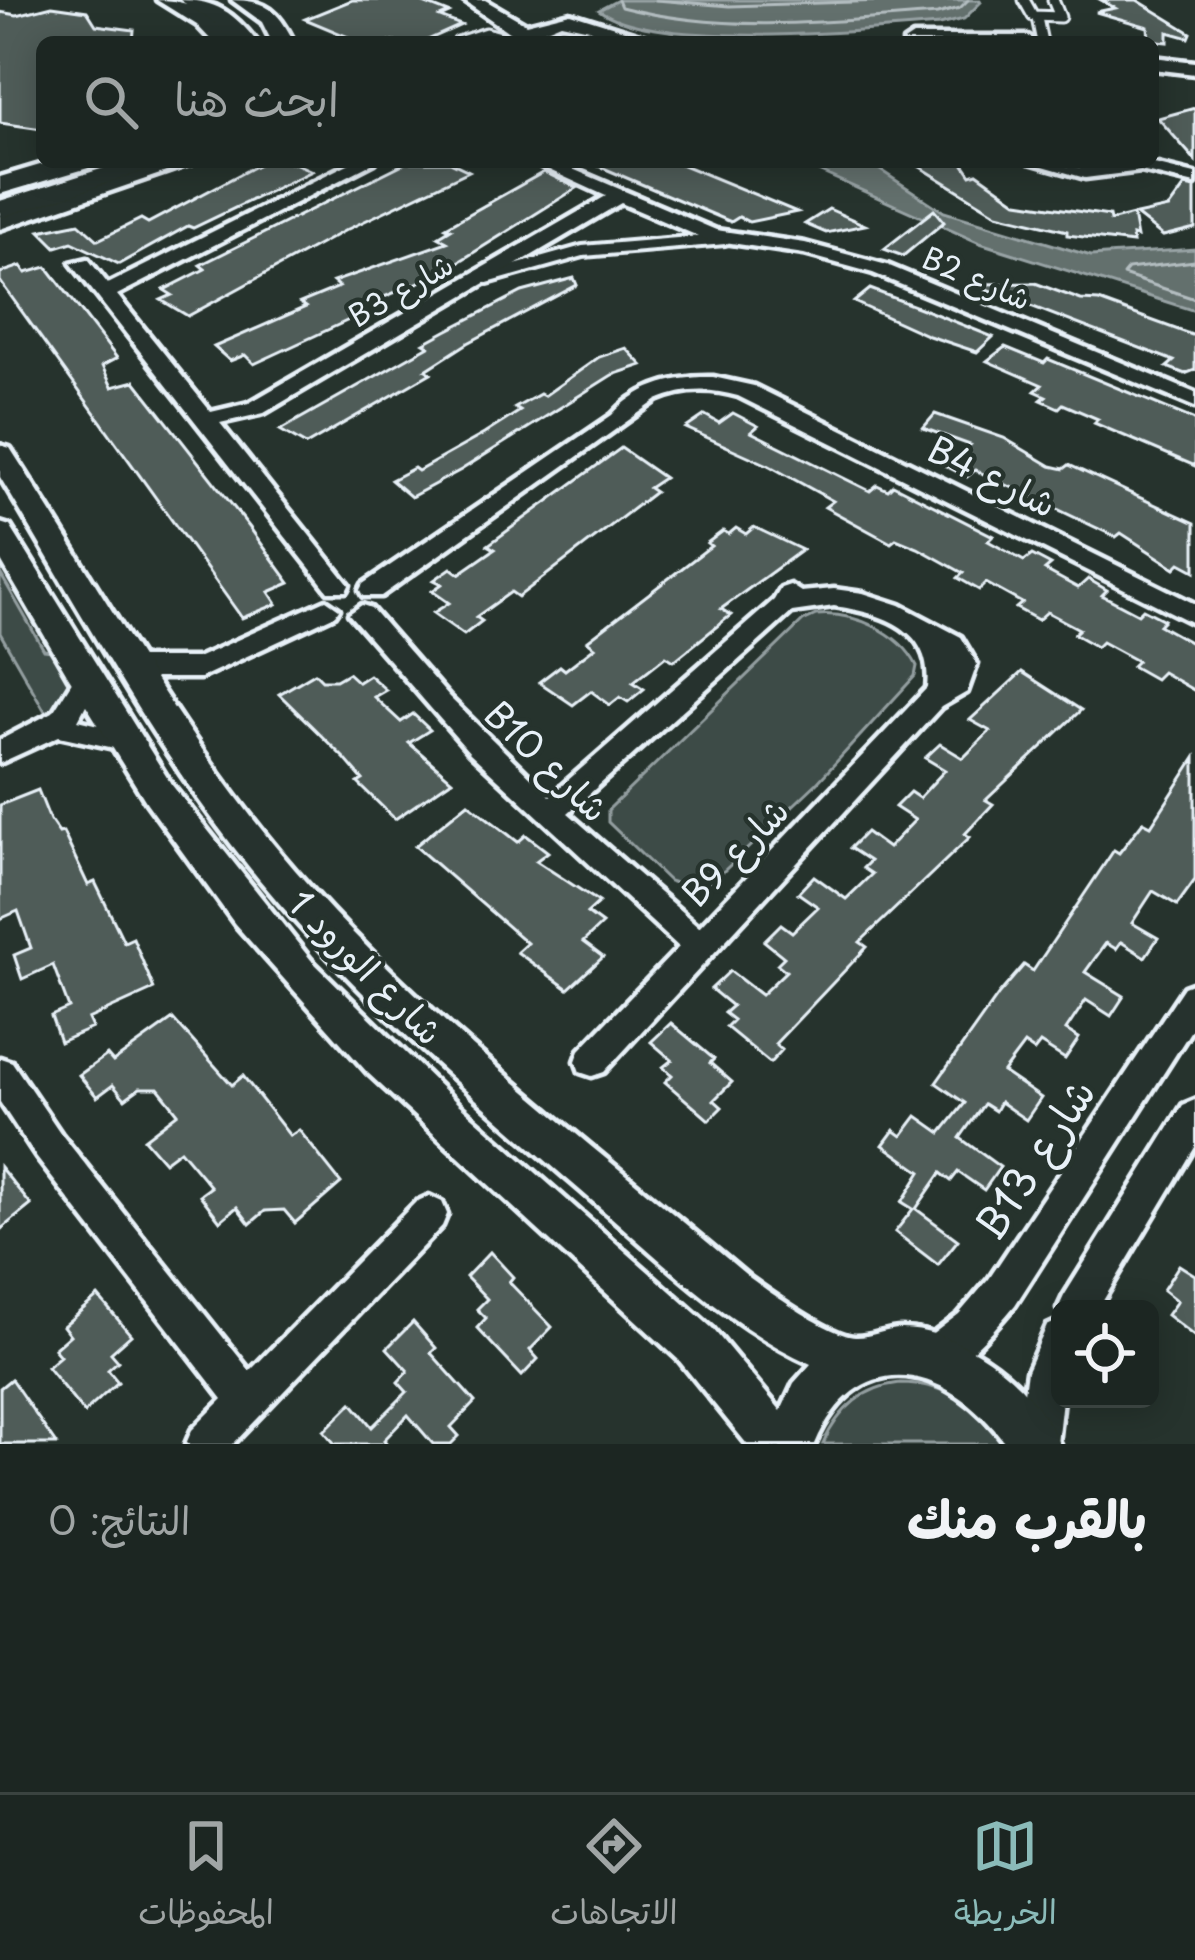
<!DOCTYPE html>
<html lang="ar">
<head>
<meta charset="utf-8">
<style>
	:root { --surface:#1c2622; --page:#252e2a; --text:#f1f3f6; --muted:#a0a5a5; --line:#3a4340; --accent:#8bbbb9 }
	body { margin:0; font-family:"Playpen Sans","Playpen Sans Arabic",sans-serif; background:var(--page); color:var(--text); direction:rtl }
	.controls { position:absolute; right:36px; bottom:36px; display:grid; overflow:hidden; border-radius:18px; box-shadow:0 6px 30px #0003 }
	.controls button { width:108px; height:108px; display:grid; place-items:center; padding:0; border:0; border-bottom:3px solid var(--line); background:var(--surface); color:var(--text); font:60px sans-serif }
	.list { margin:0; padding:0; list-style:none }
	h2 { display:flex; justify-content:space-between; align-items:center; height:156px; margin:0; padding:0 48px; font-size:51px }
	h2 small { font-size:39px; font-weight:400; color:var(--muted) }
	.icon { flex:none; width:66px; height:66px; fill:none; stroke:currentColor; stroke-width:2; stroke-linecap:round; stroke-linejoin:round }
	.map { position:relative; flex:none; width:1195px; height:1444px; overflow:hidden; direction:ltr }
	.search { position:absolute; background:var(--surface); box-shadow:0 6px 30px #0003; left:36px; right:36px; top:36px; height:132px; display:flex; align-items:center; gap:30px; box-sizing:border-box; padding:0 42px; border-radius:18px; color:var(--muted); font-size:45px }
	.sheet { height:348px; background:var(--surface) }
	nav { display:flex; justify-content:space-around; align-items:center; box-sizing:border-box; height:168px; border-top:3px solid var(--line); background:var(--surface); font-size:33px; color:var(--muted) }
	nav a { display:grid; justify-items:center; gap:6px }
	nav .on { color:var(--accent) }
	.map>svg:first-child { display:block }
	.green { fill:#3e4b47; stroke:#939ea0; stroke-width:3 }
	.water { fill:#636f6d; stroke:#98a3a5; stroke-width:3 }
	.lines { fill:none; stroke-linecap:round; stroke-linejoin:round }
	.shore { stroke:#b3bdc0; stroke-width:3 }
	.building { fill:#505c59; stroke:#e8f1f8; stroke-width:3 }
	.service-far1-casing { stroke:#e8f1f8; stroke-width:15 }
	.service-casing { stroke:#e8f1f8; stroke-width:18 }
	.minor-casing { stroke:#e8f1f8; stroke-width:9 }
	.tertiary-casing { stroke:#e8f1f8; stroke-width:9 }
	.secondary-casing { stroke:#e8f1f8; stroke-width:9 }
	.primary-casing { stroke:#e8f1f8; stroke-width:9 }
	.service-far1 { stroke:#26332d; stroke-width:9 }
	.service { stroke:#26332d; stroke-width:10 }
	.minor { fill:#26332d; fill-rule:evenodd }
	.tertiary { fill:#26332d; fill-rule:evenodd }
	.secondary { fill:#26332d; fill-rule:evenodd }
	.primary { fill:#26332d; fill-rule:evenodd }
	.labels { text-anchor:middle; dominant-baseline:central; stroke-width:9; stroke-linejoin:round; paint-order:stroke }
	.far-street-label { font-size:30px; fill:#e8f1f8; stroke:#26332d }
	.street-label { font-size:36px; fill:#e8f1f8; stroke:#26332d }
	.near-street-label { font-size:42px; fill:#e8f1f8; stroke:#26332d }
</style>
</head>
<body>
<div class="map">
<svg width="1195" height="1444" viewBox="0 0 1195 1444">
	<rect width="100%" height="100%" fill="#26332d"/>
	<filter id="ink" filterUnits="userSpaceOnUse"><feTurbulence type="fractalNoise" baseFrequency=".00833" numOctaves="2"/><feDisplacementMap in="SourceGraphic" scale="24" xChannelSelector="R" yChannelSelector="G"/><feConvolveMatrix kernelMatrix="1 2 1 2 8 2 1 2 1" color-interpolation-filters="sRGB"/></filter>
	<g filter="url(#ink)">
		<g class="green">
			<polygon points="0,573 44,650 52,651 70,681 69,699 46,713 0,633"/>
			<path d="M816 615C853 611 900 632 917 666L915 676 817 783 709 885 688 887 669 881 608 822V810L803 621Z"/>
			<path d="M900 1383C945 1383 982 1407 1006 1444H823C838 1410 862 1387 900 1383Z"/>
		</g>
		<g class="water">
			<path d="M618 0H980L981 2 964 19 939 25C867 31 655 51 599 10Z"/>
			<polygon points="798,162 868,162 944,212 1091,256 1195,249 1195,311 980,243"/>
		</g>
		<g class="lines">
			<g class="shore">
				<path d="M618 0 621 7C725 34 831 22 937 14L960 8 968 0"/>
				<polyline points="656,0 729,6 917,0"/>
				<polyline points="1195,261 1128,269 1123,275 1195,299"/>
			</g>
		</g>
		<g class="building">
			<polygon points="352,0 416,0 449,13 440,17 461,25 423,42 360,42 305,19"/>
			<polygon points="1101,0 1137,0 1191,33 1189,38 1168,32 1168,42 1149,40 1148,27 1096,12 1115,8"/>
			<polygon points="52,6 87,11 96,25 134,30 133,42 42,42 42,129 0,123 0,12 17,15"/>
			<polygon points="1195,108 1195,160 1158,118"/>
			<polygon points="263,162 292,162 312,171 193,228 188,226 119,264 72,242 56,247 40,231 79,223 98,240 141,219 148,223"/>
			<polygon points="407,162 450,162 469,171 346,230 188,316 161,300 172,295 164,290 205,269 200,265"/>
			<polygon points="589,162 676,162 797,212 749,222 739,217 731,222"/>
			<polygon points="912,162 962,162 971,175 977,173 1018,202 1109,216 1110,221 1133,215 1137,237 1132,236 1133,243 1067,235 1067,231 997,214"/>
			<polygon points="544,172 577,188 441,273 358,308 364,313 254,364 245,355 230,361 214,347 306,307 300,303 339,287 333,282 447,242 438,237 451,229 446,227"/>
			<polygon points="1185,186 1195,188 1195,228 1163,236 1136,215 1169,208"/>
			<polygon points="829,209 865,225 826,233 805,224"/>
			<polygon points="934,210 944,222 903,256 884,249"/>
			<polygon points="21,266 26,273 47,267 117,358 102,366 112,387 135,381 250,528 290,583 269,592 277,604 242,618 0,281 0,273"/>
			<polygon points="574,278 577,285 468,343 426,370 431,373 306,445 280,430 429,346 424,343 446,331 522,292"/>
			<polygon points="1035,283 1081,300 1099,301 1195,336 1195,370 1185,374 1167,367 1174,361 981,287 982,284"/>
			<polygon points="870,289 928,311 993,337 977,352 929,336 854,302"/>
			<polygon points="1005,347 1044,363 1048,359 1195,420 1195,466 1094,423 1098,419 1063,404 1059,408 1041,400 1046,396 1035,391 1042,385 987,361"/>
			<polygon points="626,348 642,365 612,375 461,470 411,497 391,480 414,468 418,471 484,434 520,411 515,408 540,394 544,396 599,357"/>
			<polygon points="733,413 758,426 751,432 870,491 877,485 888,490 893,485 993,536 988,541 1024,561 1032,555 1051,565 1045,570 1078,588 1088,579 1107,590 1102,595 1138,614 1143,609 1164,620 1159,625 1195,645 1195,691 1162,672 1155,679 1132,666 1137,661 1102,642 1097,647 1074,634 1079,629 1047,612 1038,620 1016,608 1022,603 986,583 979,590 958,578 963,573 918,548 896,539 891,543 825,507 833,501 768,465 686,428 705,415 719,423"/>
			<polygon points="935,414 1004,438 1051,466 1064,469 1069,465 1195,523 1195,571 1180,563 1175,568 1121,533 1116,537 975,470 967,477 944,465 970,445 923,428"/>
			<polygon points="621,448 664,478 649,488 655,492 518,597 511,592 476,617 482,621 464,635 433,613 449,603 432,591 442,584 434,580 451,568 459,574 495,549 488,545"/>
			<polygon points="754,527 802,550 721,609 731,615 674,661 666,656 633,682 644,689 628,702 620,697 610,705 591,691 573,705 539,682 560,666 565,670 595,647 587,641 711,546 707,543 723,531 729,534 736,528 746,534"/>
			<polygon points="1022,672 1081,710 986,800 993,804 965,834 970,837 860,942 867,947 775,1044 782,1050 770,1063 726,1027 733,1020 724,1013 732,1006 711,989 730,971 761,995 786,971 777,964 784,957 764,941 781,924 792,932 818,907 798,893 814,876 846,899 872,874 863,868 870,861 850,848 866,832 888,848 915,820 895,807 910,792 919,798 945,770 925,758 940,744 963,758 990,731 970,720"/>
			<polygon points="315,673 322,680 336,680 348,673 358,682 369,675 386,690 374,697 401,722 413,714 430,730 409,743 452,780 395,819 358,783 363,780 345,759 279,694"/>
			<polygon points="1195,758 1195,880 1177,905 1153,891 1132,923 1158,938 1145,957 1121,942 1116,949 1106,943 1085,972 1124,996 1111,1016 1086,1000 1066,1030 1079,1038 1065,1059 1040,1043 1034,1051 1024,1044 1003,1072 1041,1098 1026,1120 1000,1102 995,1111 984,1104 960,1138 1000,1167 984,1190 958,1172 951,1181 941,1173 916,1209 958,1240 938,1265 895,1232 913,1209 902,1202 921,1172 883,1145 894,1130 902,1136 917,1116 941,1133 965,1103 936,1083 999,994 1024,965 1033,971 1114,850 1119,853 1143,822 1151,826"/>
			<polygon points="38,790 50,820 59,833 63,832 88,885 95,882 124,942 133,938 154,989 88,1019 92,1028 60,1042 51,1016 69,1008 53,965 22,979 14,955 31,948 18,911 0,919 0,805"/>
			<polygon points="468,803 518,842 526,835 548,852 536,861 599,902 587,913 602,924 583,942 603,957 568,989 517,952 527,943 415,846"/>
			<polygon points="173,1019 232,1085 243,1076 290,1136 299,1130 341,1183 295,1223 284,1210 265,1211 250,1224 237,1207 220,1221 200,1195 211,1187 180,1150 164,1162 144,1139 178,1113 158,1088 140,1088 125,1099 113,1085 97,1097 79,1075 107,1055 113,1062"/>
			<polygon points="671,1023 714,1059 710,1063 732,1082 714,1100 722,1107 709,1120 665,1082 672,1075 663,1067 672,1060 651,1042"/>
			<polygon points="0,1167 31,1205 0,1230"/>
			<polygon points="490,1252 513,1277 509,1282 552,1327 530,1350 538,1359 522,1376 477,1328 486,1318 477,1309 487,1299 466,1277"/>
			<polygon points="1179,1265 1195,1275 1195,1337 1167,1315 1177,1301 1163,1290"/>
			<polygon points="98,1296 131,1335 111,1353 118,1361 108,1370 118,1382 84,1413 47,1367 60,1356 54,1349 70,1335 63,1326"/>
			<polygon points="413,1322 436,1348 431,1353 475,1402 451,1427 459,1436 451,1444 433,1444 408,1415 384,1440 387,1444 335,1444 324,1431 352,1403 372,1427 407,1392 398,1382 408,1371 387,1348"/>
			<polygon points="11,1379 56,1444 0,1444 0,1388"/>
		</g>
		<g class="lines">
			<g class="service-far1-casing">
				<g id="service-far1">
					<polyline points="1024,0 1033,16 1060,17 1053,0"/>
					<polyline points="1037,18 1042,42"/>
					<polyline points="458,42 486,33 519,42"/>
					<polyline points="703,241 725,239"/>
				</g>
			</g>
			<g class="service-casing">
				<polyline id="service" points="487,278 583,251 725,239"/>
			</g>
			<g class="minor-casing">
				<g id="minor">
					<polygon points="352,162 375,162 117,295 211,412 249,403 606,196 532,162 556,162 716,230 805,243 887,265 1195,393 1195,407 873,273 804,254 705,239 621,203 264,413 220,423 349,585 346,591 328,591 71,263 88,259 108,284"/>
					<polygon points="1029,162 1085,168 1098,162 1146,162 1195,174 1195,184 1141,171 1085,178"/>
					<path d="M713 377 754 386 1195 604V624L738 396C710 388 684 388 657 400L381 596H363L360 590 363 584 612 415C638 386 674 376 713 377Z"/>
					<path d="M790 585 801 592 834 589 863 593 900 605 961 637 977 664 967 692 941 707 604 1072 592 1076 580 1072 576 1061 580 1050 679 947 470 753 349 614 362 605 371 608 449 697 550 796 774 600 781 588ZM834 606C883 613 934 629 927 688L699 927 568 813 792 612Z"/>
					<polygon points="326,600 339,609 335,615 200,678 134,678 121,668 134,658 197,658"/>
					<polygon points="85,672 98,682 78,720 129,732 133,739 129,746 119,749 59,736 0,763 0,740 53,712 76,675"/>
					<path d="M1195 983V1024L1015 1305C992 1332 968 1361 934 1375L921 1369 915 1356 921 1343 959 1314 989 1279 1184 987Z"/>
					<polygon points="0,1058 12,1062 61,1134 250,1371 416,1202 429,1196 442,1202 447,1214 442,1226 233,1444 186,1444 192,1430 223,1399 37,1158 0,1102"/>
					<polygon points="1195,1100 1195,1147 1098,1309 1060,1309 1060,1313 1058,1309 1064,1296 1183,1105"/>
					<polygon points="1060,1320 1062,1399 1057,1444 1017,1444 1027,1371 1047,1326"/>
				</g>
			</g>
			<g class="tertiary-casing">
				<g id="tertiary">
					<polygon points="463,0 485,0 526,24 570,13 662,42 611,38 607,42 589,42 594,35 590,29 561,23 537,33 541,42 523,42"/>
					<polygon points="913,36 1028,36 1037,42 904,42"/>
					<polygon points="1153,57 1195,62 1195,74 1153,69"/>
					<polygon points="163,162 195,162 0,229 0,215"/>
					<path d="M0 445 10 448C103 591 183 741 295 870 429 1024 596 1147 750 1278 771 1293 831 1336 855 1337 869 1338 886 1329 901 1329 966 1330 1035 1386 1059 1444H1006C950 1366 859 1341 815 1444H747L679 1360 368 1073 235 924 147 803 68 676 0 559V523L10 526 171 784 311 960 458 1104 712 1328 781 1411 794 1383 811 1364C725 1325 658 1257 587 1196 461 1087 334 978 232 845 144 730 75 601 0 477Z"/>
				</g>
			</g>
			<g class="secondary-casing">
				<g id="secondary">
					<path d="M157 0C193 0 214 14 236 42H213L197 25Z"/>
					<path d="M232 0C267 0 279 12 294 42H272L262 22Z"/>
					<polygon points="123,162 161,162 157,167 0,218 0,201"/>
				</g>
			</g>
			<g class="primary-casing">
				<g id="primary">
					<path d="M180 0C216 0 234 13 257 42H232L214 22Z"/>
					<polygon points="50,162 92,162 88,168 0,194 0,177"/>
				</g>
			</g>
			<use href="#service-far1" class="service-far1"/>
			<use href="#service" class="service"/>
			<use href="#minor" class="minor"/>
			<use href="#tertiary" class="tertiary"/>
			<use href="#secondary" class="secondary"/>
			<use href="#primary" class="primary"/>
		</g>
	</g>
	<g class="labels">
		<g class="far-street-label">
			<text transform="translate(977 277) rotate(23)">B2 شارع</text>
			<text transform="translate(400 289) rotate(-30)">B3 شارع</text>
		</g>
		<g class="street-label">
			<text transform="translate(993 475) rotate(26)">B4 شارع</text>
			<text transform="translate(548 760) rotate(44)">B10 شارع</text>
			<text transform="translate(734 851) rotate(-46)">B9 شارع</text>
			<text transform="translate(367 966) rotate(45)">شارع الورود 1</text>
		</g>
		<g class="near-street-label">
			<text transform="translate(1033 1158) rotate(-57)">B13 شارع</text>
		</g>
	</g>
</svg>
<div class="controls">
<button><svg class="icon" aria-label="locate" viewBox="0 0 24 24"><circle cx="12" cy="12" r="6"/><path d="M12 2v4M12 18v4M2 12h4M18 12h4"/></svg></button>
</div>
<div class="search"><svg class="icon" aria-label="search" viewBox="0 0 24 24"><circle cx="10" cy="10" r="6"/><path d="M15 15l6 6"/></svg>ابحث هنا</div>
</div>
<section class="sheet">
<h2>بالقرب منك<small>النتائج: 0</small></h2>
<ul class="list">
</ul>
</section>
<nav>
<a class="on"><svg class="icon" aria-label="map" viewBox="0 0 24 24"><path d="M3 6l6-2 6 2 6-2v14l-6 2-6-2-6 2zM9 4v14M15 6v14"/></svg>الخريطة</a>
<a><svg class="icon" aria-label="directions" viewBox="0 0 24 24"><path d="M12 3l9 9-9 9-9-9zM9 14v-3h6M13 9l2 2-2 2"/></svg>الاتجاهات</a>
<a><svg class="icon" aria-label="saved" viewBox="0 0 24 24"><path d="M7 4h10v16l-5-4-5 4z"/></svg>المحفوظات</a>
</nav>
</body>
</html>
